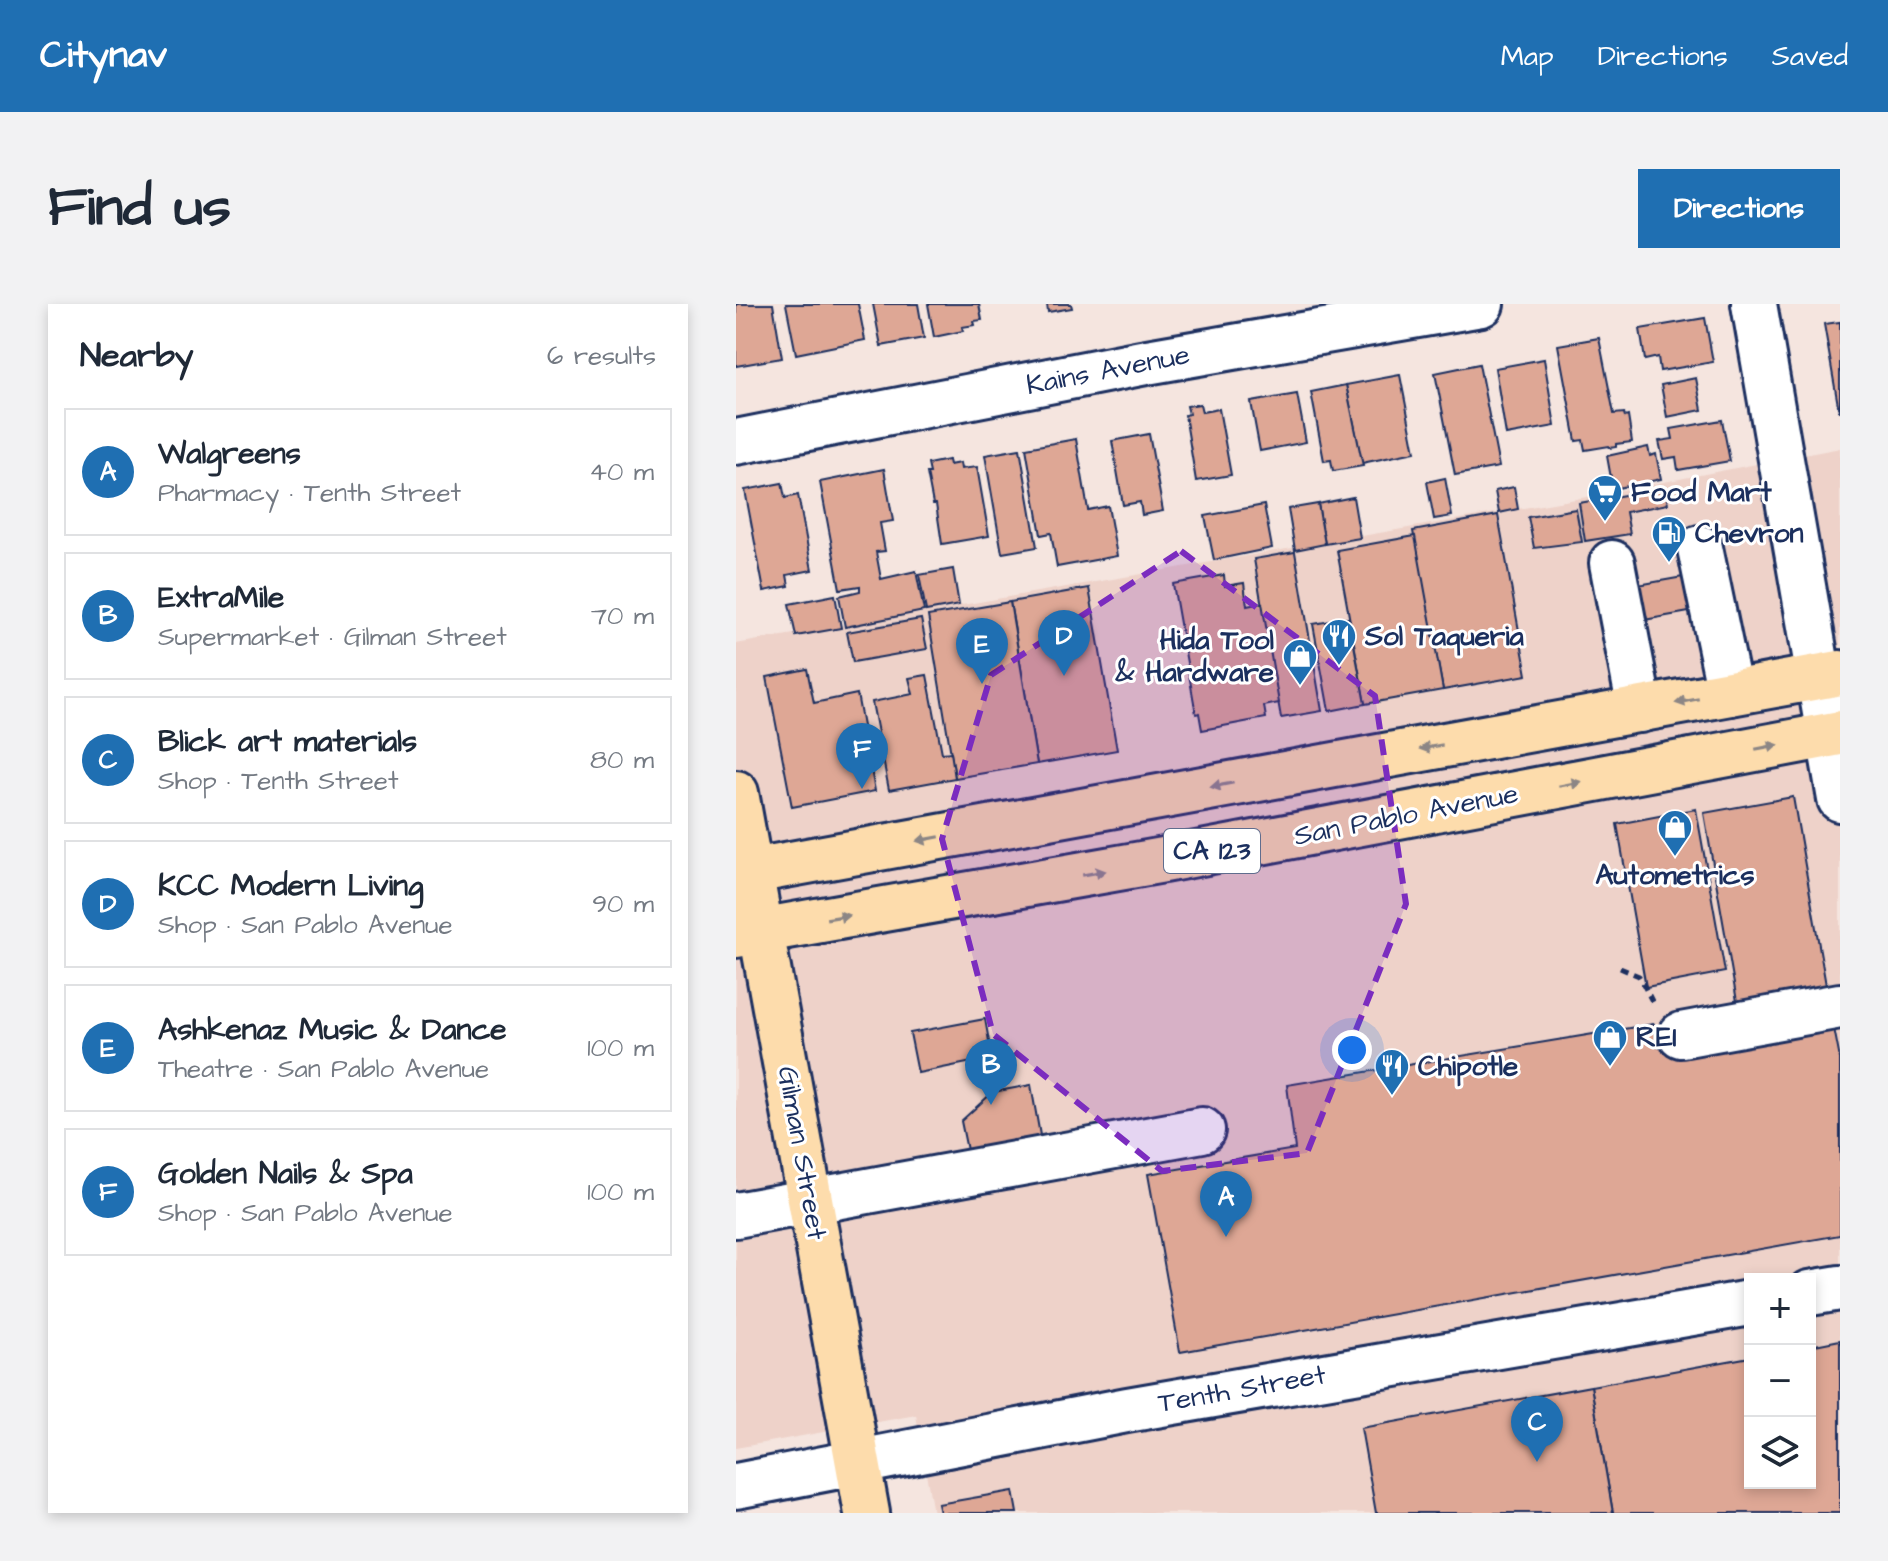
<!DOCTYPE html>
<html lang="en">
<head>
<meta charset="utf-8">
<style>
	:root { --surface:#fff; --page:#f2f2f3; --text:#1f2937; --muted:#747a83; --line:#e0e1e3; --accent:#1f6fb2 }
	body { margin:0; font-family:"Architects Daughter",sans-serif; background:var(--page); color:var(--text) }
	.controls { position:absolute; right:24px; bottom:24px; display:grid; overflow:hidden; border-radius:0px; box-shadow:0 4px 12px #0003 }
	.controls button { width:72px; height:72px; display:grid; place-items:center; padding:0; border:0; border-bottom:2px solid var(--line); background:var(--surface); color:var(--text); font:40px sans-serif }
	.you { position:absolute; left:616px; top:746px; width:28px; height:28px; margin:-20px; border:6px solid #fff; border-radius:50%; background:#1a73e8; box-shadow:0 0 0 12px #1a73e833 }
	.badge { display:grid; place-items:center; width:52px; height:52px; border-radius:50%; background:var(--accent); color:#fff; font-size:26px; font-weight:700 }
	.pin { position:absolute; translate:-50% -66px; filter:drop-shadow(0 2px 4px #0008) }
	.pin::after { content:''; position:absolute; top:42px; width:28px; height:24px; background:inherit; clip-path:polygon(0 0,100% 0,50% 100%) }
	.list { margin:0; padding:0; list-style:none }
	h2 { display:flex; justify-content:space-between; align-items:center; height:104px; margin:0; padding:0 32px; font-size:34px }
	h2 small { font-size:26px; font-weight:400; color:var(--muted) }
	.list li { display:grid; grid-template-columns:52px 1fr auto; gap:24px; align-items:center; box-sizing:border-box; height:128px; margin:0 16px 16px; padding:0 16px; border:2px solid var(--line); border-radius:0px }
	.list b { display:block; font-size:30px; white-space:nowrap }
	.list p { margin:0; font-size:26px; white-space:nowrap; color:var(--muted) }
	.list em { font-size:26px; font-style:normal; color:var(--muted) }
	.icon { flex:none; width:44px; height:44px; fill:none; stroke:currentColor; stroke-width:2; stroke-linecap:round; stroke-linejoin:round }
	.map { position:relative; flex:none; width:1104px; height:1209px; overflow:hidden; border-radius:0px }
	header { display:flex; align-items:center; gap:48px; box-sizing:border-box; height:112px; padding:0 40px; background:var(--accent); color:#fff }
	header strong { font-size:38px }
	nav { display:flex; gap:44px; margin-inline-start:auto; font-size:28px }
	.intro { display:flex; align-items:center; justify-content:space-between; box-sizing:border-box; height:192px; padding:0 48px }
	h1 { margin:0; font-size:56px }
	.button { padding:20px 36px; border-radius:0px; background:var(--accent); color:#fff; font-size:28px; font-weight:700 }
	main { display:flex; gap:48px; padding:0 48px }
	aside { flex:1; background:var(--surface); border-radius:0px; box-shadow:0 4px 12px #0003 }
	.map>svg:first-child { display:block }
	.built { fill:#eed2c9; fill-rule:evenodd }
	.building { fill:#dea795; stroke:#1b2f5e; stroke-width:2 }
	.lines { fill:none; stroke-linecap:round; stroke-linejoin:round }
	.minor-casing { stroke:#1b2f5e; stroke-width:50 }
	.major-casing { stroke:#1b2f5e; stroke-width:50 }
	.path { stroke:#1b2f5e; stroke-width:5; stroke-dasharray:8 6; stroke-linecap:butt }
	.minor { stroke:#fff; stroke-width:44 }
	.major { stroke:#fddcac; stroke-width:44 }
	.oneway { fill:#8c8685 }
	.marked { fill:#7b2cbf; fill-opacity:0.2; stroke:#7b2cbf; stroke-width:6; stroke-dasharray:16 10; stroke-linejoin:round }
	.labels { text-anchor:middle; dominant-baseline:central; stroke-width:6; stroke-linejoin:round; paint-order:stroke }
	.shield { fill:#fff; stroke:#5f6d8e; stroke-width:2 }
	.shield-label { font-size:26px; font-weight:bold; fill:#1b2f5e }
	.street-label { font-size:28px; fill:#1b2f5e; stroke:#fff }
	.poi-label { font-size:28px; font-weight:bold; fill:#1b2f5e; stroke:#fff; text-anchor:start }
</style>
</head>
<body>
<header>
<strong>Citynav</strong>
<nav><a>Map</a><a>Directions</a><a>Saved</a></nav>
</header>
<div class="intro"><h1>Find us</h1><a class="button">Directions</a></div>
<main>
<aside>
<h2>Nearby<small>6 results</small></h2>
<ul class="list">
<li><span class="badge">A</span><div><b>Walgreens</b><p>Pharmacy · Tenth Street</p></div><em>40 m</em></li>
<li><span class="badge">B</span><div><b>ExtraMile</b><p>Supermarket · Gilman Street</p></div><em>70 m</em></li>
<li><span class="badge">C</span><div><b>Blick art materials</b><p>Shop · Tenth Street</p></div><em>80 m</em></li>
<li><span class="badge">D</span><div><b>KCC Modern Living</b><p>Shop · San Pablo Avenue</p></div><em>90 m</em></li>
<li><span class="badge">E</span><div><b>Ashkenaz Music &amp; Dance</b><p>Theatre · San Pablo Avenue</p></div><em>100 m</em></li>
<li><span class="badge">F</span><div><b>Golden Nails &amp; Spa</b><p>Shop · San Pablo Avenue</p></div><em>100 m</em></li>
</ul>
</aside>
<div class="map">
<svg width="1104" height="1209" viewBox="0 0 1104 1209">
	<rect width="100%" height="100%" fill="#f5e5df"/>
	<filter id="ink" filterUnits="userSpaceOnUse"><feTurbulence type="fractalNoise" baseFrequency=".0125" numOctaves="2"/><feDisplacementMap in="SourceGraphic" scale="16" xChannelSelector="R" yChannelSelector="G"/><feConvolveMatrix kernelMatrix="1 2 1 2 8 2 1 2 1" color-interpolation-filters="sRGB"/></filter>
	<g filter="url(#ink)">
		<path class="built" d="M1104 144V1209H197L180 1111 0 1144V340L840 195ZM1014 975H1074V1179H1014Z"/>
		<g class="building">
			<polygon points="0,0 37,0 46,54 0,62"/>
			<polygon points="50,0 122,0 129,36 60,50"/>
			<polygon points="137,0 182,0 188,34 145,42"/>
			<polygon points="192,0 243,0 246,16 238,17 239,21 226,23 227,27 198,33"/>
			<polygon points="311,0 335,0 336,4 312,8"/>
			<polygon points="969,14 977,58 924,67 922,53 909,56 904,25"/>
			<polygon points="1104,18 1104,107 1103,107 1088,20"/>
			<polygon points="863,34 878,110 888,109 889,113 892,112 896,138 880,140 880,143 874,144 873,142 849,146 847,136 840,137 822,41"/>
			<polygon points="808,55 819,122 770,131 759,64"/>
			<polygon points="743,60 763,163 719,171 699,69"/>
			<polygon points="664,71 679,148 626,159 610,81"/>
			<polygon points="960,74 966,106 931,113 925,81"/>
			<polygon points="610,81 627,162 597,167 595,156 588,157 575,88"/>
			<polygon points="561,90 570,138 524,147 515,98"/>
			<polygon points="464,100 466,108 483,105 495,171 460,177 449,111 453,110 451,102"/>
			<polygon points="986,116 994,157 942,166 940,153 927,155 923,137 937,135 935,125"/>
			<polygon points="413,130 427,207 406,211 404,198 387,201 376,137"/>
			<polygon points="340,135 352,206 372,202 381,252 321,263 315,229 305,231 290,144"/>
			<polygon points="912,143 914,152 920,150 925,175 877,185 871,152"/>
			<polygon points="284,145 301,243 266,249 249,151"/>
			<polygon points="212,156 213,161 224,159 225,165 241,163 253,232 206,240 200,200 197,200 191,169 194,169 192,160"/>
			<polygon points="148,165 157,217 144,219 149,247 140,248 145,275 180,267 188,307 109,323 103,292 124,287 124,282 104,285 84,178"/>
			<polygon points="709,174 716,212 698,215 691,178"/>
			<polygon points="46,179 49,194 62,191 76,266 51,271 53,282 28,287 9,186"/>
			<polygon points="778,183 782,205 763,209 759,187"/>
			<polygon points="929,184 932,200 890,208 894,230 849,237 843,199"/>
			<polygon points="617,193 624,234 589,240 582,200"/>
			<polygon points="582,200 589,240 559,246 552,205"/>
			<polygon points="528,201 536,244 478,256 469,212"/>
			<polygon points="840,205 846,238 798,244 792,213"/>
			<polygon points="762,211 791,371 707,386 677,227"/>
			<polygon points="679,232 707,386 629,400 601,246"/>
			<polygon points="559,248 586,407 545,414 518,255"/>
			<polygon points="217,265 223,301 190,307 183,271"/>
			<polygon points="992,265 998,300 880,321 874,286"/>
			<polygon points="488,271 489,282 508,279 511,302 526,299 543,399 528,402 530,414 466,426 463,409 460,410 437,280"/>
			<polygon points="353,284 381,446 301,460 274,298"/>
			<polygon points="99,291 105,324 60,332 53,300"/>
			<polygon points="274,298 301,460 219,474 192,312"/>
			<polygon points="613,314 629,400 593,407 577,320"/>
			<polygon points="185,315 191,345 117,358 111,328"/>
			<polygon points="71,365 78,399 121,390 139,487 56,503 31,373"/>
			<polygon points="191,371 206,449 215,448 219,474 153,486 136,398 177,390 173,374"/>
			<polygon points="1057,493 1091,687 1002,703 968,509"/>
			<polygon points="960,505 989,668 910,683 881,520"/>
			<polygon points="1096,714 1104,755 1104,931 444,1048 412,870 559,845 551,781 918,720 922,743"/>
			<polygon points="249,715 256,754 182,769 174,729"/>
			<polygon points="295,781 305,837 232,851 225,817 257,788"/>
			<polygon points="1104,1036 1104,1209 877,1209 855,1082 1014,1053 1014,1179 1074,1179 1074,1042"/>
			<polygon points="855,1082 877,1209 640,1209 625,1124"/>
			<polygon points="277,1187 281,1209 204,1209 202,1200"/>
		</g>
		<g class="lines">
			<g class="minor-casing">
				<g id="minor">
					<polyline points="1018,0 1104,495"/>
					<polyline points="0,138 405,59 745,0"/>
					<polyline points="964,244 994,389"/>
					<polyline points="876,259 904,406"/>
					<polyline points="945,731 1104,702"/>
					<polyline points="0,911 466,826"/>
					<polyline points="1074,989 1104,984"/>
					<polyline points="0,1182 391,1106 1014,999"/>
				</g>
			</g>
			<g class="major-casing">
				<g id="major">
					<polyline points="0,489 131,1209"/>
					<polyline points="0,570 1104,369"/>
					<polyline points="0,631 428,556 1104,429"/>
				</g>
			</g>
			<polyline class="path" points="884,664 903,672 919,703"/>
			<use href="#minor" class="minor"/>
			<use href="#major" class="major"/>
		</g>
		<defs><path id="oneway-solid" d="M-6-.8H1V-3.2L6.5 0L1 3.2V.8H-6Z" transform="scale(2)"/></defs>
		<g class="oneway">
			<use href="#oneway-solid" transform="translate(951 397) rotate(169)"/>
			<use href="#oneway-solid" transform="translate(695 443) rotate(170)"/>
			<use href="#oneway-solid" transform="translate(1031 443) rotate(-11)"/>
			<use href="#oneway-solid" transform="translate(834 480) rotate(-11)"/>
			<use href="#oneway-solid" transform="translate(486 481) rotate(169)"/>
			<use href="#oneway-solid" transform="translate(192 535) rotate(169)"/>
			<use href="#oneway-solid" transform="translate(358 569) rotate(-10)"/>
			<use href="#oneway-solid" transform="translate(102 613) rotate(-9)"/>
		</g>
	</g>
	<path class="marked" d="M445 247 639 392 670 600 571 849 426 867 257 730 206 535 255 371Z"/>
	<defs>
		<g id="supermarket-pin" transform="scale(1.8)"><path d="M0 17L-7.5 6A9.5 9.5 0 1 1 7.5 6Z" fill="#1f6fb2" stroke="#fff"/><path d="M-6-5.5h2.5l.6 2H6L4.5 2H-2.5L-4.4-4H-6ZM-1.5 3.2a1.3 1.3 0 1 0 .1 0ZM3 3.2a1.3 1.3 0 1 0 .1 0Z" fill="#fff"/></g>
		<g id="fuel-pin" transform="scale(1.8)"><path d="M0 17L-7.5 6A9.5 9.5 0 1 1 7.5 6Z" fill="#1f6fb2" stroke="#fff"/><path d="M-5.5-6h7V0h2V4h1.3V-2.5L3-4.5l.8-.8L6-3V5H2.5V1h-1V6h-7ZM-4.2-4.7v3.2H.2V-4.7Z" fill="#fff"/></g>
		<g id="restaurant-pin" transform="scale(1.8)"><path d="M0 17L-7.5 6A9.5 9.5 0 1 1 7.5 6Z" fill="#1f6fb2" stroke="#fff"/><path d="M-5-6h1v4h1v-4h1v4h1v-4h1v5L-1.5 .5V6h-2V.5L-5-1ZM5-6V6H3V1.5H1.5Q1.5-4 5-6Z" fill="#fff"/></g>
		<g id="shop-pin" transform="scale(1.8)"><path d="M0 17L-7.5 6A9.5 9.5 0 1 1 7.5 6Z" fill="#1f6fb2" stroke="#fff"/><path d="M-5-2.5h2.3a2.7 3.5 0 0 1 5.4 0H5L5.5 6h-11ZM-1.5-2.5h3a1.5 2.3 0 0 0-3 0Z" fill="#fff"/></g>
	</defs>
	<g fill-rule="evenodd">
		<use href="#supermarket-pin" x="869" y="188"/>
		<use href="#fuel-pin" x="933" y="229"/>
		<use href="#restaurant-pin" x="603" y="332"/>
		<use href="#shop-pin" x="564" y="352"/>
		<use href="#shop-pin" x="939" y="523"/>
		<use href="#shop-pin" x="874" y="733"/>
		<use href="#restaurant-pin" x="656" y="762"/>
	</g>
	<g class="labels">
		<rect class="shield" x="428" y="525" width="96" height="44" rx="6"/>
		<g class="shield-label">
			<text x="476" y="547">CA 123</text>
		</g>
		<g class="street-label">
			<text transform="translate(372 66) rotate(-11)">Kains Avenue</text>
			<text transform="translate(670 511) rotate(-11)">San Pablo Avenue</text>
			<text transform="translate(66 849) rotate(80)">Gilman Street</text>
			<text transform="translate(506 1085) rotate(-10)">Tenth Street</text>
		</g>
		<g class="poi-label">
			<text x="895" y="188">Food Mart</text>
			<text x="959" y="229">Chevron</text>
			<text x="629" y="332">Sol Taqueria</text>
			<text x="538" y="336" text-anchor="end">Hida Tool<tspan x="538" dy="32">&amp; Hardware</tspan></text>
			<text x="939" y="571" text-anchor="middle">Autometrics</text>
			<text x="900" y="733">REI</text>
			<text x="682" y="762">Chipotle</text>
		</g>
	</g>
</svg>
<div class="controls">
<button>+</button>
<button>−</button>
<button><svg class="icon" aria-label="layers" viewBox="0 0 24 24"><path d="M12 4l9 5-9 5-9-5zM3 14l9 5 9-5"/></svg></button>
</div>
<div class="you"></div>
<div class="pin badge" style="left:490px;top:933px">A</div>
<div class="pin badge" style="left:255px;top:801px">B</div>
<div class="pin badge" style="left:801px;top:1158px">C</div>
<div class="pin badge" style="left:328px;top:372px">D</div>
<div class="pin badge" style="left:246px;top:380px">E</div>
<div class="pin badge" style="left:126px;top:485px">F</div>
</div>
</main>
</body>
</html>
